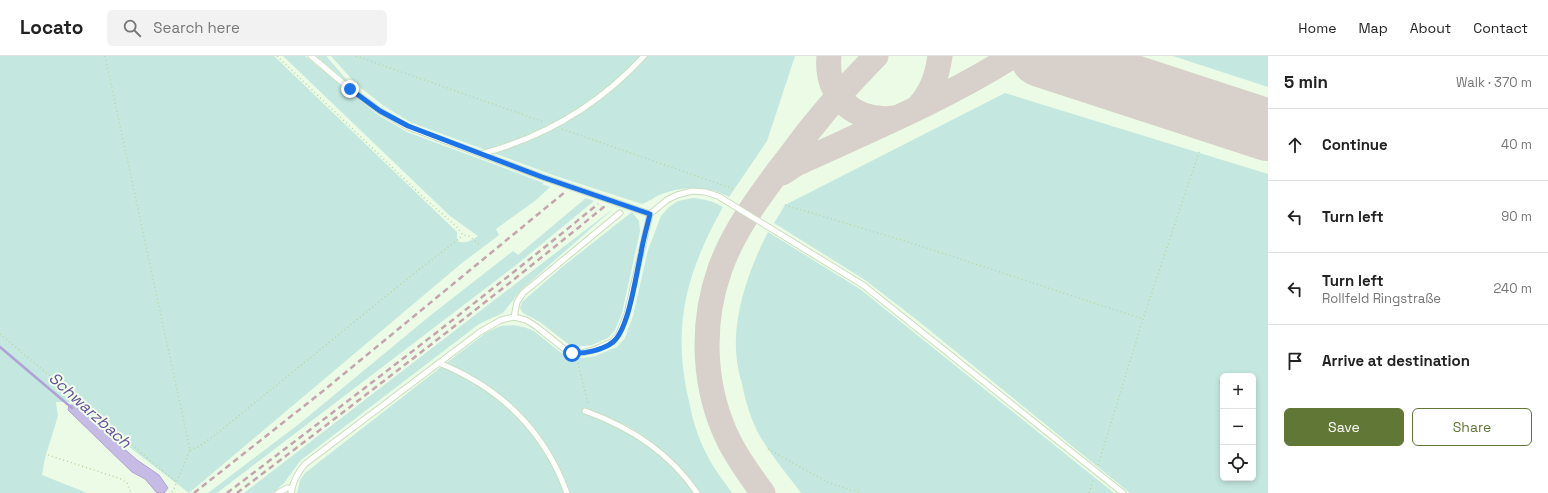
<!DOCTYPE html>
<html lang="en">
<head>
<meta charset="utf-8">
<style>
	:root { --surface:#fff; --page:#f2f2f2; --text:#222; --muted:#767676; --line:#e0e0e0; --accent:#617736 }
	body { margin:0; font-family:"Space Grotesk",sans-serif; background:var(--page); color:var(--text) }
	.controls { position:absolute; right:12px; bottom:12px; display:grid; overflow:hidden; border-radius:6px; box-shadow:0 2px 6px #0003 }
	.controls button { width:36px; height:36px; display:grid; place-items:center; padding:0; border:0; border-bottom:1px solid var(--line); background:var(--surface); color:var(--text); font:20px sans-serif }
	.stop { position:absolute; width:12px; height:12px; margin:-9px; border:3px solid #1a73e8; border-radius:50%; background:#fff }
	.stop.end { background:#1a73e8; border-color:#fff; box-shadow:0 1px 4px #0008 }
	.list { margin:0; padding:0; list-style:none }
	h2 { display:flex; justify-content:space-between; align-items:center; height:52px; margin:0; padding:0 16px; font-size:17px }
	h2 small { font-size:13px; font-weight:400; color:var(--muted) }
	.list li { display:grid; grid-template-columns:26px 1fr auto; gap:12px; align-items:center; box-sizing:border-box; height:72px; padding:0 16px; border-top:1px solid var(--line) }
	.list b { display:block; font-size:15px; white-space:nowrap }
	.list p { margin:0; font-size:13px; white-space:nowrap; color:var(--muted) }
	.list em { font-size:13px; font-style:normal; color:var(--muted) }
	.actions { display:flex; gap:8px; padding:12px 16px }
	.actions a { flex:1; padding:9px 0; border:1px solid var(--accent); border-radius:6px; text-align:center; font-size:14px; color:var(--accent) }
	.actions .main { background:var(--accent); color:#fff }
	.icon { flex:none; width:22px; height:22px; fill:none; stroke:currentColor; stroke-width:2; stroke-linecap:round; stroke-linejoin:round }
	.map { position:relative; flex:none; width:1268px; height:437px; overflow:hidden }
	header { display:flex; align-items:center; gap:24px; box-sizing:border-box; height:56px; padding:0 20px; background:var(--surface); border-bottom:1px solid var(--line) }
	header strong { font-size:19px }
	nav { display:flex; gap:22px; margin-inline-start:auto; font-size:14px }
	.search { width:280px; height:36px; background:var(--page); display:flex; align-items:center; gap:10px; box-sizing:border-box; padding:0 14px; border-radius:6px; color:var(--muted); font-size:15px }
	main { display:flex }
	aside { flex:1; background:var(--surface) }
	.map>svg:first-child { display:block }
	.green { fill:#c4e8df; fill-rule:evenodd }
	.water { fill:#c6bbe4; stroke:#b0a1d6 }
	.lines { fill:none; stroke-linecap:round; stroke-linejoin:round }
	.stream { stroke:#b0a1d6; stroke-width:2.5 }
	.taxiway { stroke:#d8d0ca; stroke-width:25 }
	.runway { stroke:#d8d0ca; stroke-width:62 }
	.service-casing { stroke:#caddbe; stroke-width:7 }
	.path { stroke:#bad5a1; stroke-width:1.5; stroke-dasharray:1 3; stroke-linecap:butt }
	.service { stroke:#fff; stroke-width:5 }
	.rail { stroke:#c5a4af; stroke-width:2.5; stroke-dasharray:6 4; stroke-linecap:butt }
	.route { stroke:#1a73e8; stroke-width:5 }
	.labels { text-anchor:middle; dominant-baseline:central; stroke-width:4; stroke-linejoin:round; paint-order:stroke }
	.water-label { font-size:16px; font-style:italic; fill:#664f9b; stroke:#f0feeb }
</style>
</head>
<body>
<header>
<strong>Locato</strong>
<div class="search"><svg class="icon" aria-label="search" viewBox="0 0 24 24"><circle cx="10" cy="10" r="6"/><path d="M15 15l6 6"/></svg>Search here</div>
<nav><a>Home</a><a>Map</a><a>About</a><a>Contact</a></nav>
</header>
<main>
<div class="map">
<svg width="1268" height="437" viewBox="0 0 1268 437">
	<rect width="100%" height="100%" fill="#ebfbe5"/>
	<g class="green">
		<path d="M0 0H274L457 176V185C465 188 471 185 478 180L450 160 283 0H305L378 59 407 76 544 127 542 128 550 131 536 144 496 173 499 179 462 207 189 437 71 346H56L58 360 45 402 42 419 87 437H0Z"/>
		<polygon points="317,0 326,0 352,30 319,2"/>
		<path d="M331 0H795L767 85 729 141C706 129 683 130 659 139 653 142 648 146 642 148L553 119 410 66 384 50 356 28Z"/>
		<polygon points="1173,0 1268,0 1268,31"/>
		<path d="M1005 37 1268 118V437H1130L917 264 865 224 774 167 785 149ZM1223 320H1253V422H1223Z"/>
		<polygon points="586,142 594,145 515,210 217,437 208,437 299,368 431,259 513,195 518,199"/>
		<path d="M693 142C704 143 713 145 723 151 687 215 672 268 688 341 692 360 697 381 707 399 713 412 724 425 732 437H699C685 420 672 403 655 389 635 371 609 361 584 352L583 356C593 360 605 363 615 368 645 384 674 409 694 437H569C543 373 509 335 445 308L487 276 501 270 513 269 524 271 534 275 560 296 571 302H583L595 300 617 291 625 282 633 260 648 194 661 160 669 151 678 145Z"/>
		<polygon points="614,152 521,234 503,257 479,268 301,404 284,427 273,437 244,437"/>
		<polygon points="632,156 639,165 640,175 622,257 615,274 608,282 592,289 574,291 567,287 540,266 523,257 520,252 522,246 562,211"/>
		<path d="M768 176 860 233 1114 437H801C786 417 769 397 757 375 750 360 745 344 742 328 740 321 738 313 737 305 731 262 749 213 768 176Z"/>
		<polygon points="441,311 471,324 506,349 540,386 556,413 566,437 297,437 300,424 305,417"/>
	</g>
	<polygon class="water" points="69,349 74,349 137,404 159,419 168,432 164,437 157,437 145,423 132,416 68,354"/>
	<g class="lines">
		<polyline class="stream" points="0,291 72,352"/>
		<g class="taxiway">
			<path d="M829 0C825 41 855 67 895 62"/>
			<polyline points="1087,0 1097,13 1111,22"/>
			<path d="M918 51C932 36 937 20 940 0"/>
			<path d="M782 117 796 108C870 74 945 43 1013 0"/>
			<path d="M763 437C751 421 739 404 730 387 703 334 700 269 720 213 733 176 758 142 782 110 794 95 805 79 817 65 835 42 856 21 876 0"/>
		</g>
		<polyline class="runway" points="1041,0 1268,74"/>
		<g class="service-casing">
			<g id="service">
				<polyline points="311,0 350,33 380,55 408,71 542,121 650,158"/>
				<path d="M481 98C545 81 599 49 644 0"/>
				<polyline points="514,261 517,246 523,237 620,157"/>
				<path d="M439 307C501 332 544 374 567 437"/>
				<path d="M585 355C630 371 670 397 697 437"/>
				<polyline points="278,437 287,432 292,433"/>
				<path d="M291 437C293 425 297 417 305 408L480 276 501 264 514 261 526 264 537 271 563 292 572 297H582L593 294 612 286 619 278 627 258 650 158 667 144 677 139 692 135 705 136 718 140 863 229 1123 437"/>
			</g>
		</g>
		<g class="path">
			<polyline points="105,0 190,394 173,435 170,437"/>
			<polyline points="277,0 423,141 456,170 463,179 469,180 479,188"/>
			<polyline points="356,0 544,66"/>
			<polyline points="562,73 734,133"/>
			<polyline points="785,149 908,186 1143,263"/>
			<polyline points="0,278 176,426"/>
			<polyline points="577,303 588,348"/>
			<polyline points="768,393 829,427 861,437"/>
			<polyline points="190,394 198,391 214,380 407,223 460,182 463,179"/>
			<polyline points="48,399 121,423 127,427 131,437"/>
			<polyline points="1098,409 1143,263 1199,96"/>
			<polyline points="1089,437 1094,422"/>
		</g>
		<use href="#service" class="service"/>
		<g class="rail">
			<polyline points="194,437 323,335 565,136"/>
			<path d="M227 437C352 342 477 247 598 148"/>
			<path d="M237 437C361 343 484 249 605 150"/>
		</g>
	</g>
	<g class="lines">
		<path class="route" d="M350 33 380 55 408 70 542 121 650 158C647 171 643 184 641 197 636 218 629 273 613 286 603 294 584 298 572 297"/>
	</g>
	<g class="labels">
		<g class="water-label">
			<text transform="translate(90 354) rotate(42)">Schwarzbach</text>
		</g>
	</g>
</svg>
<div class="controls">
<button>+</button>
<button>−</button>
<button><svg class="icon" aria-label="locate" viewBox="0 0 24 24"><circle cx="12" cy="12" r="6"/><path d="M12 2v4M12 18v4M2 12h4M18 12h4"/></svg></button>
</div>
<div class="stop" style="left:572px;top:297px"></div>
<div class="stop end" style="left:350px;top:33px"></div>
</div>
<aside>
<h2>5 min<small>Walk · 370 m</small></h2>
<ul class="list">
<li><svg class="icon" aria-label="ahead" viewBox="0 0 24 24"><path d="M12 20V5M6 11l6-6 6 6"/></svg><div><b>Continue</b></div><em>40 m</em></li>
<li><svg class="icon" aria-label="left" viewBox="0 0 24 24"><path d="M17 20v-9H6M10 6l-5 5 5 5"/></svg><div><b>Turn left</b></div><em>90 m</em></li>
<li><svg class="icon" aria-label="left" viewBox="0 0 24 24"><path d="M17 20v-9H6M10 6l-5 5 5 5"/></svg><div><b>Turn left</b><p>Rollfeld Ringstraße</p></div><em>240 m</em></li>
<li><svg class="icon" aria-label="arrive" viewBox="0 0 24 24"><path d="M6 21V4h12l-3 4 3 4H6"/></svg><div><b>Arrive at destination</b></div></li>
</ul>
<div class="actions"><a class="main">Save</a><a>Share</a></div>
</aside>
</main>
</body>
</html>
